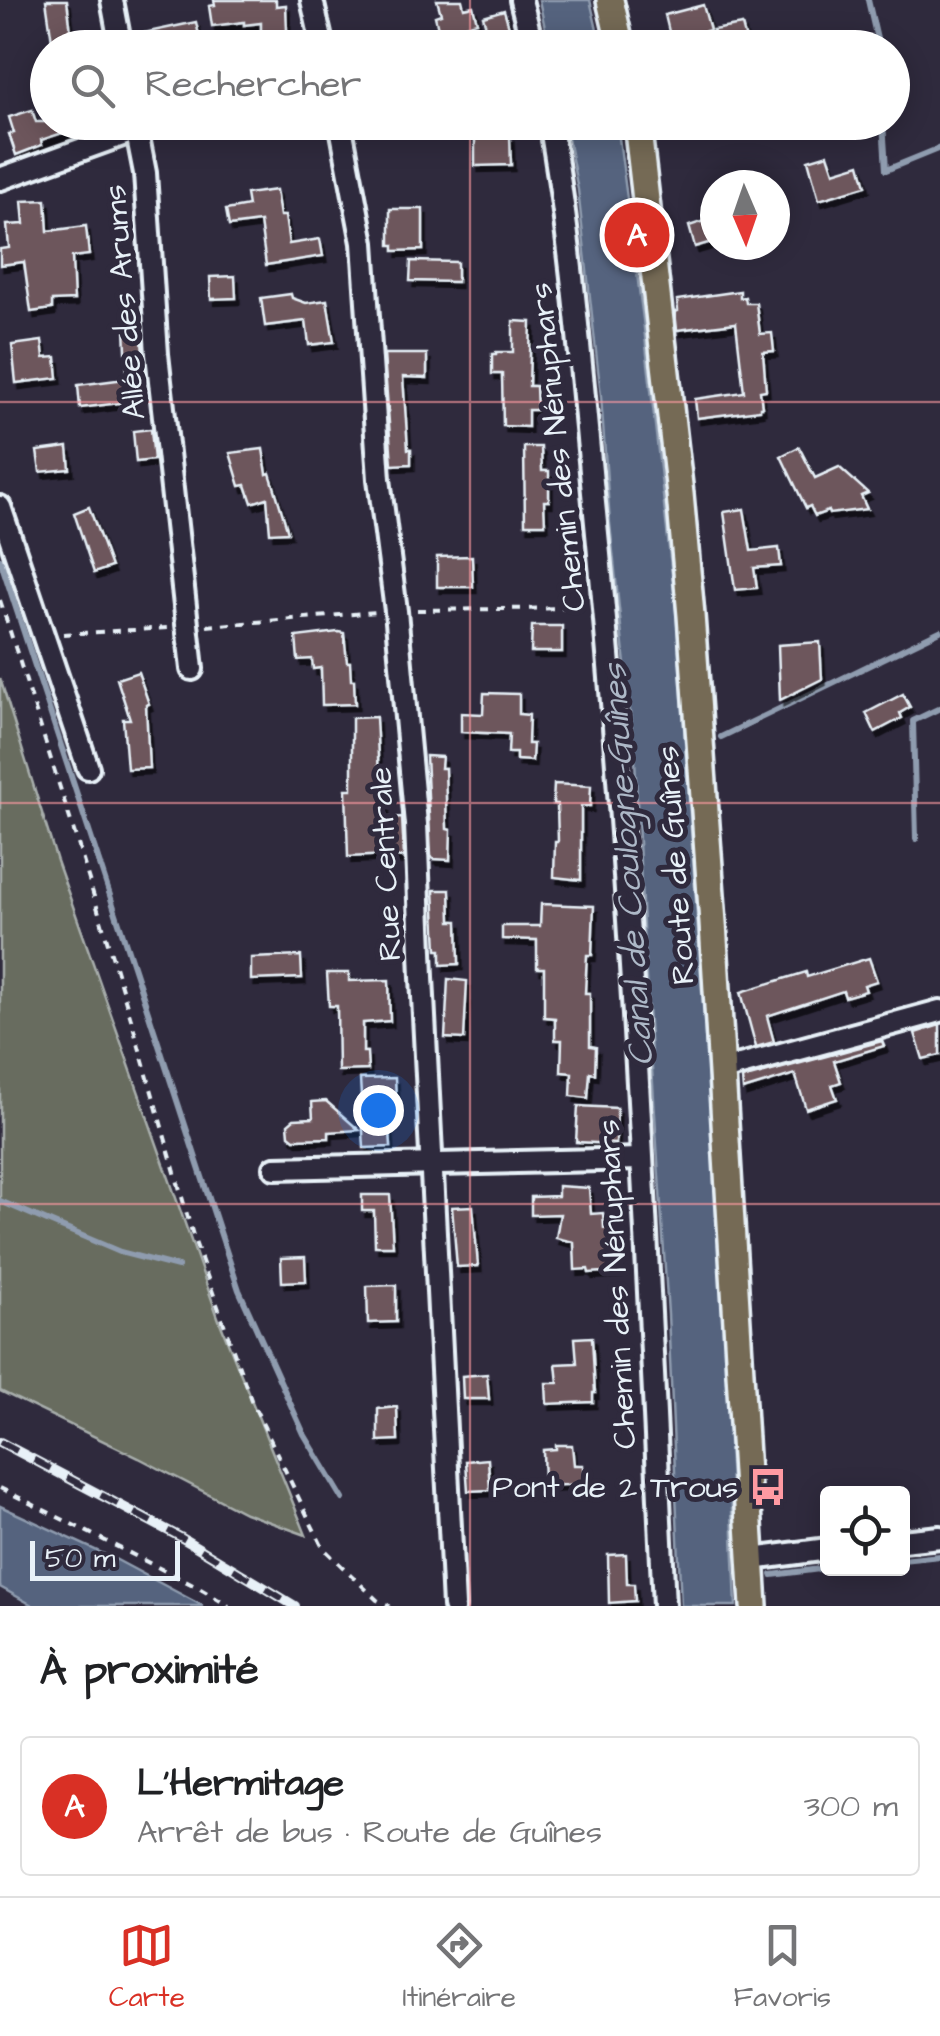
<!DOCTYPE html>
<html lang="fr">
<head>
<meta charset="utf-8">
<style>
	:root { --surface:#fff; --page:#f2f2f2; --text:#202124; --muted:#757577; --line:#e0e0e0; --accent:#d93025 }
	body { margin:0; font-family:"Architects Daughter",sans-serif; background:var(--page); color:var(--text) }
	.controls { position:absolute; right:30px; bottom:30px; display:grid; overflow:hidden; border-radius:10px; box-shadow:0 5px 25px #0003 }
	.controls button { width:90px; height:90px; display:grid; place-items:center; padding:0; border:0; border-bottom:2px solid var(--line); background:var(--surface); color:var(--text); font:50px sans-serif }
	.compass { position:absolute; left:700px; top:170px; width:90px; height:90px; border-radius:50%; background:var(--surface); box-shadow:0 5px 25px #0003; rotate:178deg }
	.scale { position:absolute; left:30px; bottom:25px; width:150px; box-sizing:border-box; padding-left:10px; border:5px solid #e8f1f8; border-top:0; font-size:28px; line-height:35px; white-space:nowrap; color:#e8f1f8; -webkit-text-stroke:8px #2f2a3d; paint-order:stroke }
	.you { position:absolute; left:378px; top:1110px; width:35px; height:35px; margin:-25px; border:8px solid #fff; border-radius:50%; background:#1a73e8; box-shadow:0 0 0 15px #1a73e833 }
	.badge { display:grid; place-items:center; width:65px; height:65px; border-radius:50%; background:var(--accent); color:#fff; font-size:32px; font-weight:700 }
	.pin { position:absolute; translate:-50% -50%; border:5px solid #fff; box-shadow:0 2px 10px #0006 }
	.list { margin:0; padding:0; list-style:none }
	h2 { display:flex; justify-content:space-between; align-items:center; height:130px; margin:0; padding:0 40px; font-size:42px }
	h2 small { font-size:32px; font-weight:400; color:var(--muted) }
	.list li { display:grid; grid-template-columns:65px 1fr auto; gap:30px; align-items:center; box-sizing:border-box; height:140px; margin:0 20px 20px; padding:0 20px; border:2px solid var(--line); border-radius:10px }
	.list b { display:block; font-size:38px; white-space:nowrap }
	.list p { margin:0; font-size:32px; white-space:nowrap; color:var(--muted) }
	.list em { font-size:32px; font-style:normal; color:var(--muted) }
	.icon { flex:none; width:55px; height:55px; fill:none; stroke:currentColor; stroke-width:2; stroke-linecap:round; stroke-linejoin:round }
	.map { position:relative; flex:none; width:940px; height:1606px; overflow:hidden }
	.search { position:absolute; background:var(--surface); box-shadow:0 5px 25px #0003; left:30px; right:30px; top:30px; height:110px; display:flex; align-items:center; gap:25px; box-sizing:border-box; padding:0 35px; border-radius:55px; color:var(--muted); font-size:38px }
	.sheet { height:290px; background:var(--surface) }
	nav { display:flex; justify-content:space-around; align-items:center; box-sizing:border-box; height:140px; border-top:2px solid var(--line); background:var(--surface); font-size:28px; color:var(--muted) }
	nav a { display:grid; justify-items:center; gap:5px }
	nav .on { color:var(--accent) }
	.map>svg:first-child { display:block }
	.green { fill:#676c5f; stroke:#a8aeac; stroke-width:2.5 }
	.water { fill:#54637e; stroke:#8f9caf; stroke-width:2.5 }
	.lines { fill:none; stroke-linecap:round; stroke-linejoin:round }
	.stream { stroke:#8f9caf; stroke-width:6 }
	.building { fill:#6d565c; stroke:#e8f1f8; stroke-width:2.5; filter:url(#shadow) }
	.minor-casing { stroke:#e8f1f8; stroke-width:28 }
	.major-casing { stroke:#e8f1f8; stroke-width:32 }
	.path { stroke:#e8f1f8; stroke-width:4; stroke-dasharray:8 8; stroke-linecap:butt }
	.minor { stroke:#2f2a3d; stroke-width:20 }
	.major { stroke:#756a55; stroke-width:25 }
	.rail-casing { stroke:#e8f1f8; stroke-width:10 }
	.rail { stroke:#2f2a3d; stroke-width:6; stroke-dasharray:19; stroke-linecap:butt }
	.grid { fill:none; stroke:#ff9aa2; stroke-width:2.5; stroke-opacity:0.55 }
	.labels { text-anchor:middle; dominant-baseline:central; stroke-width:10; stroke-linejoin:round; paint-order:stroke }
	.street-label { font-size:32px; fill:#e8f1f8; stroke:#2f2a3d }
	.poi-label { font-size:32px; fill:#e8f1f8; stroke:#2f2a3d; text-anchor:end }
	.water-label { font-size:35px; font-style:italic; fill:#adb8c7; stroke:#2f2a3d }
</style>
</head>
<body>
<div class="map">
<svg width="940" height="1606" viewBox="0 0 940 1606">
	<defs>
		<filter id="shadow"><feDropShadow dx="3.5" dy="6" stdDeviation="0" flood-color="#0009"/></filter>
	</defs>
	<rect width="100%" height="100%" fill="#2f2a3d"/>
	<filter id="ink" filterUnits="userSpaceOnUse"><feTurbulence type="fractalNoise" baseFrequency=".01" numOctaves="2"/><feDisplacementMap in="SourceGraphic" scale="20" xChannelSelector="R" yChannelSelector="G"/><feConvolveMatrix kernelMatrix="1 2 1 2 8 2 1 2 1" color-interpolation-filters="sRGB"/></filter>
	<g filter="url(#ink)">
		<polygon class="green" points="0,678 57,861 219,1320 306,1535 245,1513 139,1458 0,1391"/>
		<g class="water">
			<polygon points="539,0 590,0 601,47 549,47"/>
			<polygon points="565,123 617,123 643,319 676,610 723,1298 736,1606 681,1606 668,1314 644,946 635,758 610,524 601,396 578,190"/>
			<polygon points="0,1506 115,1559 203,1606 34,1606 0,1587"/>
		</g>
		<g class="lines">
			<g class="stream">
				<polyline points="868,0 879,48"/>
				<polyline points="883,122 886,170 940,148"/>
				<polyline points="0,559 239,1290 304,1434 343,1499"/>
				<polyline points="721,737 940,631"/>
				<polyline points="916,839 913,721 940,708"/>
				<polyline points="0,1201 120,1252 178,1267"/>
				<polyline points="902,1560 940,1556"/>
				<polyline points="772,1575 828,1568"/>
			</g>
		</g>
		<g class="building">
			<polygon points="46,0 67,0 73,48 53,48"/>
			<polygon points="214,0 276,0 276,6 286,5 287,32 261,32 261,23 244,25 244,22 212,26 209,6 215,5"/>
			<polygon points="437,0 462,0 464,8 473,6 477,22 439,32 435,16 441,14"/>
			<polygon points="703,5 710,30 671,40 665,15"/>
			<polygon points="504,10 513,41 492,48 483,16"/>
			<polygon points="196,22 201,44 184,48 142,48 139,34"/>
			<polygon points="742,25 747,44 717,48 713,30"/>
			<polygon points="32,110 36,122 83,122 84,126 41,140 42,145 16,155 9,134 14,133 9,117"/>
			<polygon points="475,122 497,122 497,136 510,136 511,165 475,166"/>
			<polygon points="828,154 834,172 860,164 866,186 819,200 808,160"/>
			<polygon points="276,190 280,216 285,216 289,244 320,239 323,256 266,265 260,222 229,226 226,210 248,206 246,194"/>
			<polygon points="46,200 48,231 86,226 89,255 72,257 74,300 52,301 52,309 31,312 24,262 0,265 0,249 9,248 7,225 24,224 22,201"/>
			<polygon points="390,209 423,209 423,250 394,251 394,245 390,245"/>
			<polygon points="707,220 708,222 715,220 715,241 695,247 689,226"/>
			<polygon points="411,261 457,262 457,282 410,281"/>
			<polygon points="235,276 236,298 211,299 210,277"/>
			<polygon points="740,291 740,298 745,297 746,303 756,303 760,334 772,333 774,351 763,352 766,390 760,391 762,407 760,407 760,410 697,418 695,399 744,392 736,323 677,330 675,312 678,311 677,300"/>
			<polygon points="291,294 292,298 306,303 327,300 334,342 309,345 306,321 265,326 261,298"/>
			<polygon points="513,321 531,322 529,386 536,386 537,410 528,410 528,427 503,426 502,374 492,374 492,354 496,354 496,352 513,352"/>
			<polygon points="141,327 144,369 127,371 125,329"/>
			<polygon points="42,341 44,358 56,357 58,378 16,383 12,345"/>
			<polygon points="384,354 427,354 427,378 403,377 408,449 411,449 411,464 392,465"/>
			<polygon points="125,379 127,402 80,408 78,385"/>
			<polygon points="151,429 154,460 136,462 133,431"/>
			<polygon points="68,447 70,469 40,472 37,451"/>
			<polygon points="524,447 541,447 542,471 549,471 549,501 544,501 545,524 525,524"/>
			<polygon points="799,447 815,478 839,467 868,493 861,496 867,509 829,514 828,511 815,516 810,506 806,508 781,456"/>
			<polygon points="263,449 267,474 270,473 288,532 270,533 267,498 252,503 246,485 240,486 230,453"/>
			<polygon points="89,507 111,567 94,573 74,513"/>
			<polygon points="744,509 751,551 779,548 781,566 754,568 757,588 735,590 724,512"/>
			<polygon points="472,556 473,587 437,587 437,557"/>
			<polygon points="532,626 562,626 562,652 531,652"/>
			<polygon points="338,632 344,633 347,662 350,662 351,680 354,680 355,704 322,705 321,668 313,669 312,659 298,660 296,637"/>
			<polygon points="820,642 822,679 780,700 778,645"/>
			<polygon points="138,672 149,704 146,705 149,768 127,769 123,719 130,719 117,679"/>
			<polygon points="484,693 519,694 519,714 529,715 528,744 533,744 532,761 516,760 516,753 508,753 509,734 461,732 461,713 483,714"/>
			<polygon points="903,694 910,707 900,713 902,718 875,732 866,713"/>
			<polygon points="376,717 379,776 384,776 386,818 402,817 404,857 387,858 387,855 348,857 346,789 352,789 352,718"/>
			<polygon points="426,756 442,757 441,768 445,768 447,829 451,830 450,860 433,859 431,856"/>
			<polygon points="554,784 591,786 590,806 581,806 581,880 554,877 555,842 558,842 557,804 553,804"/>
			<polygon points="434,890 450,890 451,921 458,921 459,964 441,965 441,950 437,950"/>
			<polygon points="541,904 594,906 592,955 587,955 585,993 590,993 590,1046 596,1047 595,1074 590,1073 588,1098 571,1096 572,1073 561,1072 562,1040 555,1040 555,1018 544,1017 544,968 537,968 537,940 502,939 502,926 540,926"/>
			<polygon points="301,956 302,978 251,980 251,958"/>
			<polygon points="869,958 877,981 864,985 866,991 845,997 843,991 767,1016 774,1042 756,1047 741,992 806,972 807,977"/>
			<polygon points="327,973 349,973 349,981 389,980 390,1021 363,1023 363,1052 367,1052 368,1070 338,1071 337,1006 329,1006"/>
			<polygon points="448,979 467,981 464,1039 445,1038"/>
			<polygon points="940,1025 940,1055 923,1059 915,1033"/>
			<polygon points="882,1041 884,1046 834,1061 841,1082 832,1085 837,1099 806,1109 795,1074 743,1090 742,1079"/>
			<polygon points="395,1078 396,1098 388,1098 391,1147 364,1148 360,1079"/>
			<polygon points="326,1101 359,1130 329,1132 329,1138 294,1139 289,1135 288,1124 294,1119 313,1118 312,1102"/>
			<polygon points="578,1106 617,1108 616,1144 576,1142"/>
			<polygon points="558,1186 589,1188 591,1214 603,1213 604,1228 617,1228 619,1271 589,1273 588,1269 575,1270 574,1242 556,1238 560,1214 531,1215 531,1197 558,1196"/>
			<polygon points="362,1195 390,1195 393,1246 375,1246 374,1211 362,1211"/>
			<polygon points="473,1206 478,1266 457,1267 452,1207"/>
			<polygon points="305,1257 306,1281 282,1282 281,1258"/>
			<polygon points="396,1285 396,1322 368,1323 367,1286"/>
			<polygon points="592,1337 595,1393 593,1393 593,1402 547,1404 546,1383 558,1383 556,1364 577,1363 575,1338"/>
			<polygon points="487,1374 489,1399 463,1399 462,1376"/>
			<polygon points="397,1407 398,1440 378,1441 378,1409"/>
			<polygon points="556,1445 572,1445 574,1465 583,1465 584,1484 544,1486 543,1450 556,1449"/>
			<polygon points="488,1459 490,1490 468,1491 466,1461"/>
			<polygon points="626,1554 627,1584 634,1584 635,1601 609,1603 608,1555"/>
		</g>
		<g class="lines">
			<g class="minor-casing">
				<g id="minor">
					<polyline points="112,0 121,48"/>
					<polyline points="312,0 323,48"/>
					<polyline points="521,0 533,48"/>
					<polyline points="135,122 145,173 157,354 192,669"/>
					<polyline points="340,122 363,243 379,479 396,611 416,824 422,977 454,1606"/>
					<path d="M550 122C573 251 582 382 595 513 631 876 647 1242 664 1606"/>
					<polyline points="0,179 158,122"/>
					<polyline points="0,507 88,768"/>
					<polyline points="722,1070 940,1011"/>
					<polyline points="275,1168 641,1159"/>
					<polyline points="902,1541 940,1537"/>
					<polyline points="752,1559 828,1549"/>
				</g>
			</g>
			<g class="major-casing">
				<g id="major">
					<polyline points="610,0 621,48"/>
					<polyline points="637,122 680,494 691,615 713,923 754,1606"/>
				</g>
			</g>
			<g class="path">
				<polyline points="0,600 78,844 132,1022 194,1239 251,1400 323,1548 377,1600 390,1606"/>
				<polyline points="417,610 582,608"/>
				<polyline points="207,626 377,612"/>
				<polyline points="63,634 168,628"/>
				<polyline points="0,1488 199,1588 229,1606"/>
			</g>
			<use href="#minor" class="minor"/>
			<use href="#major" class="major"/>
			<g class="rail-casing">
				<polyline id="rail" points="0,1442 182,1538 295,1606"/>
			</g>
			<use href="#rail" class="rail"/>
		</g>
	</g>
	<path class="grid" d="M470 0V48M470 122V1606M0 402H940M0 803H940M0 1204H940"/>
	<defs>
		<g id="bus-bare" transform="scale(3)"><path d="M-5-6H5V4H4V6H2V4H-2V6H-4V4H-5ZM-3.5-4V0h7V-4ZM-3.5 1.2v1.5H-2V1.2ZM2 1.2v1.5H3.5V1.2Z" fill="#ff9aa2" stroke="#2f2a3d" stroke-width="2.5" paint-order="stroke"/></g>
	</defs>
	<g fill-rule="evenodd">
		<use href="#bus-bare" x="768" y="1487"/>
	</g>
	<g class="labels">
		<g class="street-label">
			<text transform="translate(125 302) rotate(-95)">Allée des Arums</text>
			<text transform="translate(558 447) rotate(-96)">Chemin des Nénuphars</text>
			<text transform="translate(386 864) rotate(-93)">Rue Centrale</text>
			<text transform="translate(676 865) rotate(-94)">Route de Guînes</text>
			<text transform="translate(617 1284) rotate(-93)">Chemin des Nénuphars</text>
		</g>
		<g class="poi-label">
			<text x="738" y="1487">Pont de 2 Trous</text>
		</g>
		<g class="water-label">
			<text transform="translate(628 865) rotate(-94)">Canal de Coulogne-Guînes</text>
		</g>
	</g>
</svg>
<div class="controls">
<button><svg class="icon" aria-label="locate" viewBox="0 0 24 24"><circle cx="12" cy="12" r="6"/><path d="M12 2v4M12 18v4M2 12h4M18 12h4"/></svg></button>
</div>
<svg class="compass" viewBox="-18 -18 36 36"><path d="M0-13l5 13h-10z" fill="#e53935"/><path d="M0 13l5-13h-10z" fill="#757577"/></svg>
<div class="scale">50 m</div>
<div class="you"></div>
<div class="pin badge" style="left:637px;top:235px">A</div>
<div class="search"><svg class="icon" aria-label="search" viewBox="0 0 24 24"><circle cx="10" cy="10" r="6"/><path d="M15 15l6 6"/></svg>Rechercher</div>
</div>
<section class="sheet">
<h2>À proximité<small></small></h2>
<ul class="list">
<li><span class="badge">A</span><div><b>L'Hermitage</b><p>Arrêt de bus · Route de Guînes</p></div><em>300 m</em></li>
</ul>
</section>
<nav>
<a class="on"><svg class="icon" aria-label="map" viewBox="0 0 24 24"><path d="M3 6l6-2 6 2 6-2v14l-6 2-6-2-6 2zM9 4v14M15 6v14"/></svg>Carte</a>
<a><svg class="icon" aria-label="directions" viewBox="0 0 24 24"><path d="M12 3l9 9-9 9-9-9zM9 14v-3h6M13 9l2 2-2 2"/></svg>Itinéraire</a>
<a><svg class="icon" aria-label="saved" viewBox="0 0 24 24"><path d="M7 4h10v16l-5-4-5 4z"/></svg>Favoris</a>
</nav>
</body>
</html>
